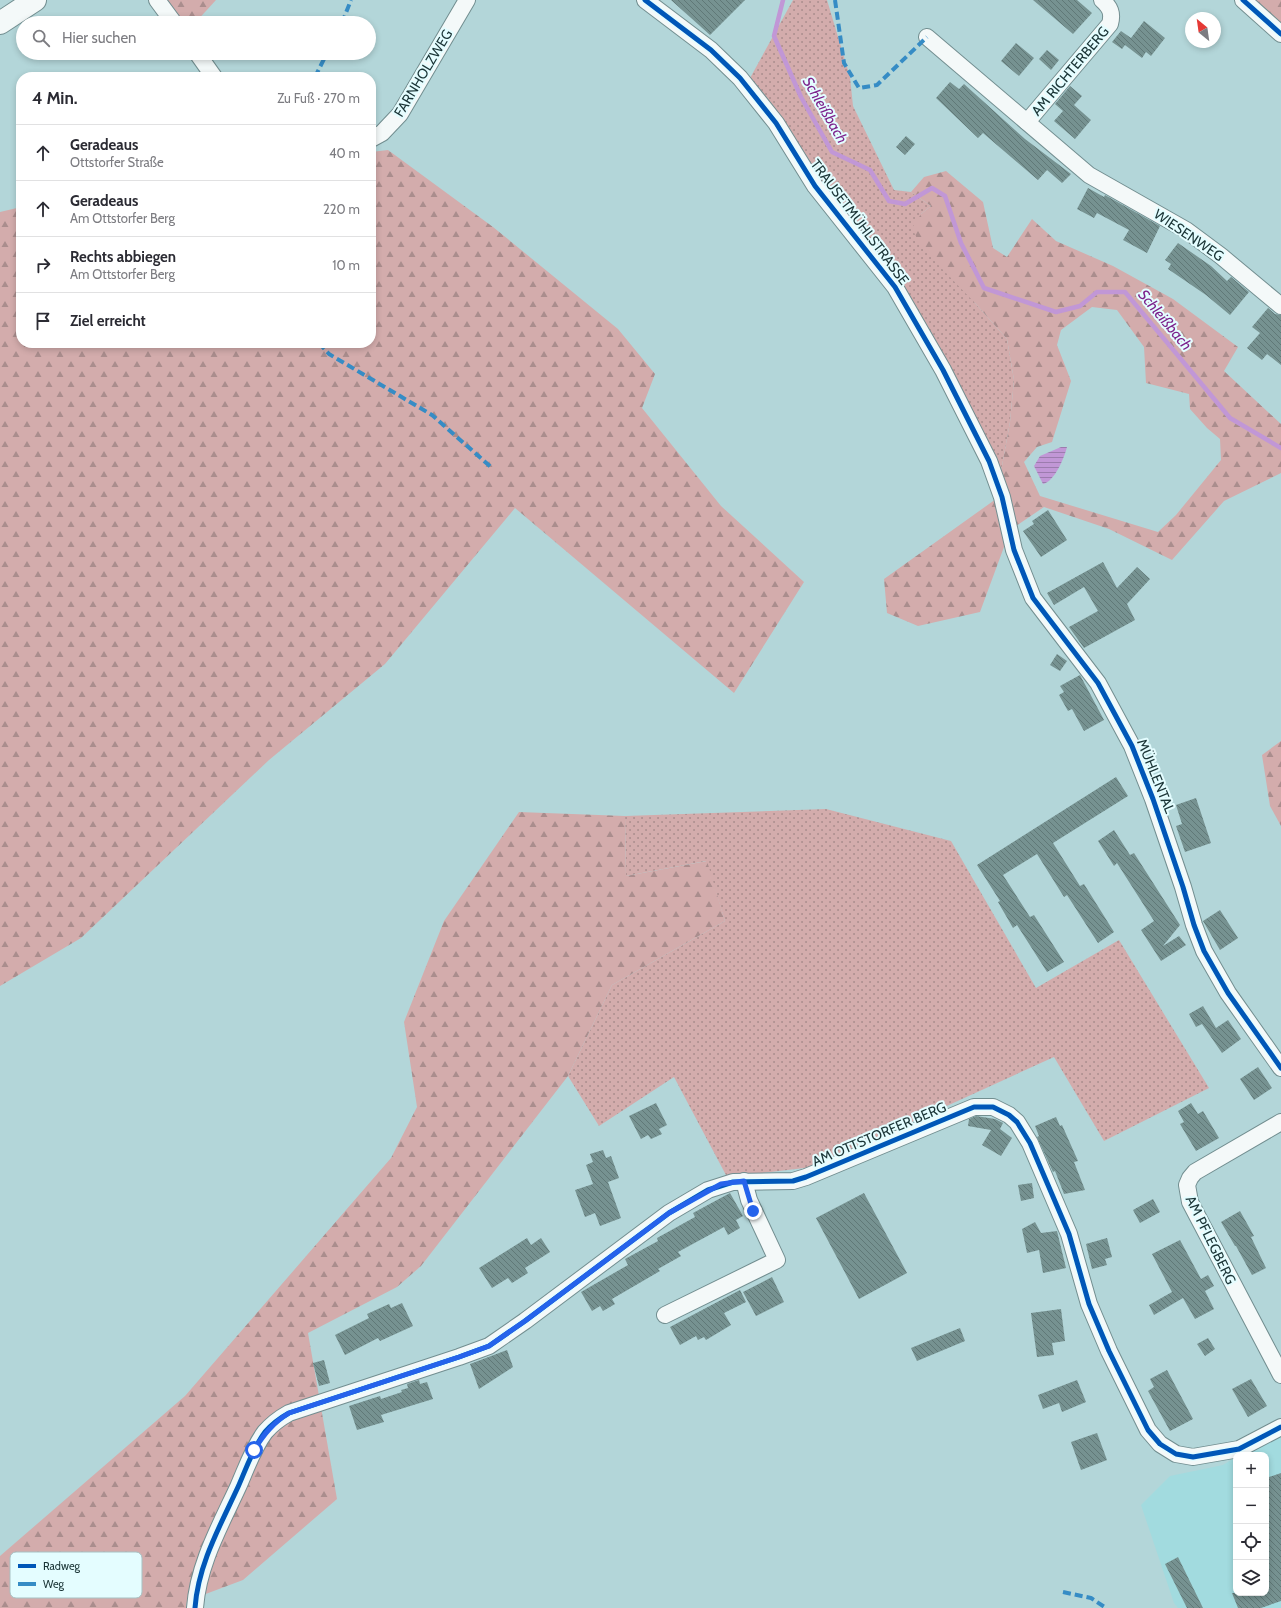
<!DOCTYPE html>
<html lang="de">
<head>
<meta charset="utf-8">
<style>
	:root { --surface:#fff; --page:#f2f2f3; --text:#2b2b33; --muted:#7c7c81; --line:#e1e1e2 }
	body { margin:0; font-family:Cabin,sans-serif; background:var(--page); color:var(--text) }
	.controls { position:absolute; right:12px; bottom:12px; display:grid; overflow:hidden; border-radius:8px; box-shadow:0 2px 6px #0003 }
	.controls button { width:36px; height:36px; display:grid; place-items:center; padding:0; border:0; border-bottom:1px solid var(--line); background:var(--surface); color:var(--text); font:20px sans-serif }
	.compass { position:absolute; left:1185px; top:12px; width:36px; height:36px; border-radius:50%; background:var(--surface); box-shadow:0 2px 6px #0003; rotate:331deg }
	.stop { position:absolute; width:12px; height:12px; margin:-9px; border:3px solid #2563eb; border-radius:50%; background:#fff }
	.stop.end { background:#2563eb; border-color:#fff; box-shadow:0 1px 4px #0008 }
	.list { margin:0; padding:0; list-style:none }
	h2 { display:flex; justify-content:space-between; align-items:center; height:52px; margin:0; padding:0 16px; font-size:17px }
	h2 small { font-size:13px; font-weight:400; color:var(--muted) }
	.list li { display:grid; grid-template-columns:26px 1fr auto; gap:12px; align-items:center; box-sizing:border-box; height:56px; padding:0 16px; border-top:1px solid var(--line) }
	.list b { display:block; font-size:15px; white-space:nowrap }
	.list p { margin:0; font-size:13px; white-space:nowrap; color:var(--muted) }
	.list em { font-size:13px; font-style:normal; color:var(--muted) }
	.icon { flex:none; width:22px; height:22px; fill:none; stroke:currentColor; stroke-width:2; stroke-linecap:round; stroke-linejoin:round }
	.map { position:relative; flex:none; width:1281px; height:1608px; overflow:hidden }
	.search { position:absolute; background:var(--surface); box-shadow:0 2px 6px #0003; left:16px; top:16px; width:360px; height:44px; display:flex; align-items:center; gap:10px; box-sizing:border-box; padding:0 14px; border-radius:22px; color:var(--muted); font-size:15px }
	.panel { position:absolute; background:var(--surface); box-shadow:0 2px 6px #0003; left:16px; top:72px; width:360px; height:276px; border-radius:16px }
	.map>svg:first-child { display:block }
	.built { fill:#a2dbdf }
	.grass { fill:url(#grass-dots) }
	.forest { fill:url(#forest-firs); fill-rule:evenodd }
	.water { fill:url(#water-rules) }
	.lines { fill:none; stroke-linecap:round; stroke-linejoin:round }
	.stream { stroke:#c197d6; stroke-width:4.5 }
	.building { fill:url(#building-back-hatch) }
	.minor-casing { stroke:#728e90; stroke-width:18 }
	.secondary-casing { stroke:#728e90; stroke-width:24 }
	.minor { stroke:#f4f9f9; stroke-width:16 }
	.secondary { stroke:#f4f9f9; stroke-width:22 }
	.quiet { stroke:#368cc5; stroke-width:4; stroke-dasharray:8 4; stroke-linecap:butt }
	.cycleway-casing { stroke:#e4fdff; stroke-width:8 }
	.cycleway { stroke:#0057b8; stroke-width:5 }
	.route { stroke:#2563eb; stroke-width:5 }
	.labels { text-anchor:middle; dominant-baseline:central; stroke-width:4; stroke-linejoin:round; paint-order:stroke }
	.street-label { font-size:14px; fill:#1a3436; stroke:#e4fdff }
	.water-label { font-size:15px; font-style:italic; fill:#7d228c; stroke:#e4fdff }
	.key { fill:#e4fdff; stroke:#a7c1c3; stroke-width:1 }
	.key-label { font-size:11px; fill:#1a3436 }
</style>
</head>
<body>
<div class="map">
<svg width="1281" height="1608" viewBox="0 0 1281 1608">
	<defs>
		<pattern id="grass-dots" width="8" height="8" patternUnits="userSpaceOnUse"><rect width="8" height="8" fill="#d3acac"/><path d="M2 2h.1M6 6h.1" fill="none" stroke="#aa8d8d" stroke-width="1.8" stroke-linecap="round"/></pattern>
		<pattern id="forest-firs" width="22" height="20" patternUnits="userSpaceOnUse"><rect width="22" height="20" fill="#d3acac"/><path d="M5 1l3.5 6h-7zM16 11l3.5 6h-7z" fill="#aa8d8d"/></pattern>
		<pattern id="water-rules" width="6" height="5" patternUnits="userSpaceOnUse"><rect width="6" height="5" fill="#c197d6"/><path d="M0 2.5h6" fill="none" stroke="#9c7cae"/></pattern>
		<pattern id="building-back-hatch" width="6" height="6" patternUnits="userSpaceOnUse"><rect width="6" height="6" fill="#769291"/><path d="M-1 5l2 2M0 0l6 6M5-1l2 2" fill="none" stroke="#607877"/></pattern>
	</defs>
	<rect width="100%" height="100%" fill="#b3d6d9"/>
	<polygon class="built" points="1281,1429 1281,1608 1178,1608 1174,1603 1141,1505 1170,1476 1223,1465 1236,1457 1236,1593 1266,1593 1266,1455 1239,1455"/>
	<g class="grass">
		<polygon points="793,0 827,0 850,77 853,106 894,190 911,192 931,206 921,214 975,303 1007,339 1014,380 1010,422 996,499 956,407 891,287 744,89"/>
		<polygon points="826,809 951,841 1036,988 1119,940 1209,1088 1104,1141 1054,1057 813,1167 727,1177 674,1077 599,1126 568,1076 612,985 725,921 706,861 626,876 625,816"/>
	</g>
	<g class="forest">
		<polygon points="164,0 216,0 195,23 185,23"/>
		<polygon points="1247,0 1281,0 1281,28"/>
		<polygon points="388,150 493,227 618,329 655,374 642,408 721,506 804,582 734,693 515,508 385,664 269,760 81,938 0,986 0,212 21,207 21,343 371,343 371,152"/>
		<path d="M946 171 983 202 993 248 1007 257 1032 219 1056 241 1113 266 1173 299 1238 347 1224 371 1281 424V473L1224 501 1172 560 1109 529 1044 507 1016 526 1004 547 980 612 918 626 887 613 884 579 996 499 1010 422 1014 380 1007 339 975 303 921 247 912 228 921 214 931 206 911 192 924 177ZM1092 307 1117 310 1144 347 1146 383 1189 394 1190 409 1207 428 1220 439 1221 460 1176 515 1158 532 1040 496 1024 462 1037 447 1052 442 1071 381 1057 345 1061 330Z"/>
		<polygon points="1281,741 1281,826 1270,806 1262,755"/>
		<polygon points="519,812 625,816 626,876 707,861 725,921 612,985 568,1076 421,1266 397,1287 308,1333 337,1499 243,1580 187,1601 186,1608 0,1608 0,1556 185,1396 391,1158 417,1107 404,1022 444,921"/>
	</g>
	<path class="water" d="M1061 447H1067C1064 458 1055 481 1043 484L1034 466 1040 456Z"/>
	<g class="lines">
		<polyline class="stream" points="783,0 774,36 801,97 832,152 870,170 889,201 905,204 932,188 945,196 961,243 984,288 1056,312 1080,306 1097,292 1125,292 1230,418 1281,448"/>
	</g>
	<g class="building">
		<polygon points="671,0 745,0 710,35"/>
		<polygon points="1033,0 1077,0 1092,13 1073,34"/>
		<polygon points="1144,21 1165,38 1151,56 1146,52 1142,58 1125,45 1122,49 1112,42 1121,31 1131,38"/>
		<polygon points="1016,43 1034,58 1019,76 1001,61"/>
		<polygon points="1047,50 1059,60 1051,70 1039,59"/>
		<polygon points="950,82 959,89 964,84 1025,139 1071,174 1062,183 1047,170 1038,180 983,133 978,138 936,98"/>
		<polygon points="1070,86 1082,96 1074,105 1091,120 1075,139 1054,121 1063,111 1055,104"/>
		<polygon points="906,136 915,144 905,155 896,147"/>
		<polygon points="1088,188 1104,197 1105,195 1160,226 1147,253 1123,240 1129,230 1097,213 1094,218 1077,209"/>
		<polygon points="1178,243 1211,266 1227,281 1231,277 1249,292 1230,315 1206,295 1168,269 1171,264 1165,260"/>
		<polygon points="1268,308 1275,314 1281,315 1281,365 1267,354 1262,360 1247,348 1260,333 1252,327"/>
		<polygon points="1048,510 1067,540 1041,557 1023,531 1034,524 1032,521"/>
		<polygon points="1103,562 1117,588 1137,567 1150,579 1127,604 1135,620 1084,648 1069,627 1098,611 1084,587 1054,605 1047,593"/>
		<polygon points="1057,654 1067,661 1060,671 1050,665"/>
		<polygon points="1080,675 1104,720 1084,731 1072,709 1068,711 1059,695 1064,692 1060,686"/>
		<polygon points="1116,777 1128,796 1053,843 1080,886 1084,884 1114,932 1098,943 1067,895 1064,897 1037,854 1003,875 1030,917 1034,915 1064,962 1047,972 1017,925 1013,928 998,902 1000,901 977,865"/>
		<polygon points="1196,798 1211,843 1185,852 1176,826 1182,824 1176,805"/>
		<polygon points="1114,830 1130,855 1134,853 1180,925 1163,946 1179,936 1186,945 1161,961 1141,930 1154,921 1117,863 1114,866 1098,841"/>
		<polygon points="1220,910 1238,938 1220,950 1203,921"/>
		<polygon points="1203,1006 1216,1028 1228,1020 1241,1039 1222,1053 1202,1024 1196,1027 1189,1014"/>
		<polygon points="1258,1067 1272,1088 1254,1100 1240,1079"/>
		<polygon points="656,1103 667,1125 659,1129 662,1134 651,1139 648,1135 641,1139 629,1116"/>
		<polygon points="1191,1103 1198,1114 1203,1111 1219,1138 1196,1151 1180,1124 1184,1122 1178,1111"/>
		<polygon points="976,1116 995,1119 1003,1123 1000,1129 1012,1138 1001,1156 982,1145 991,1130 968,1126 969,1119"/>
		<polygon points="1056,1117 1060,1126 1062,1125 1078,1161 1074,1162 1085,1190 1064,1194 1055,1171 1053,1172 1037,1137 1039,1136 1035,1126"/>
		<polygon points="603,1150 606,1158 611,1156 619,1178 608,1182 621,1218 600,1226 595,1213 585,1217 575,1190 593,1184 586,1165 593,1162 590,1154"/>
		<polygon points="1032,1183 1034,1198 1021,1201 1018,1185"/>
		<polygon points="730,1193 743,1216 736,1220 740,1228 728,1235 724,1227 678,1252 681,1256 658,1269 660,1271 612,1299 615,1304 603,1311 600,1306 592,1311 581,1292 628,1265 625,1259 658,1241 657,1238 695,1217 693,1213"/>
		<polygon points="864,1193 907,1273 859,1299 816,1218"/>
		<polygon points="1153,1199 1160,1212 1140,1223 1133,1210"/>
		<polygon points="1240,1211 1254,1236 1251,1237 1266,1268 1252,1275 1236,1246 1235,1246 1221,1222"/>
		<polygon points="1035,1222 1041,1233 1057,1231 1066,1268 1043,1273 1039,1250 1027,1253 1022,1229"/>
		<polygon points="527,1238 531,1245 541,1238 550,1252 525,1268 528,1273 512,1283 508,1278 492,1288 479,1268"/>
		<polygon points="1107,1238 1112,1257 1105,1259 1107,1265 1092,1269 1086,1244"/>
		<polygon points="1180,1240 1201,1279 1208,1275 1214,1286 1205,1291 1214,1309 1195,1319 1183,1298 1154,1315 1149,1305 1172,1292 1152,1254"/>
		<polygon points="772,1277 784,1302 756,1316 743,1292"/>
		<polygon points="740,1290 746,1302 724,1313 731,1325 706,1340 704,1337 698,1340 696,1336 680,1345 670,1327"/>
		<polygon points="402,1303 413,1326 380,1341 378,1338 345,1355 335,1335 369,1318 367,1314 389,1304 391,1308"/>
		<polygon points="1061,1309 1065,1341 1052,1343 1054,1355 1037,1357 1031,1313"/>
		<polygon points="960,1328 965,1341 917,1361 911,1348"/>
		<polygon points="1208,1338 1215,1349 1205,1356 1197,1344"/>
		<polygon points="507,1350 513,1367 479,1389 470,1364"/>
		<polygon points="324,1360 330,1383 319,1386 313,1363"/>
		<polygon points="1167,1370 1193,1419 1170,1431 1148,1391 1154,1387 1150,1379"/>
		<polygon points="1251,1379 1267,1406 1248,1417 1232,1389"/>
		<polygon points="419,1380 420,1384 427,1382 433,1399 381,1415 384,1422 357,1430 349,1406 380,1396 381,1399 402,1392 401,1390 408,1388 407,1384"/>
		<polygon points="1077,1380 1086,1402 1062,1412 1059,1403 1043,1409 1038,1395"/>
		<polygon points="1097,1433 1107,1460 1081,1470 1071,1442"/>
		<polygon points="1281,1473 1281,1601 1261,1608 1238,1608 1232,1593 1266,1593 1266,1478"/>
		<polygon points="1178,1557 1203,1608 1187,1608 1165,1564"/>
	</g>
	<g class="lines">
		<g class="minor-casing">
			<g id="minor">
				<polyline points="157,0 174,23"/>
				<polyline points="645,0 711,50 740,78 776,123 815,186 895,287 943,370 989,461 1002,497 1014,550 1033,598 1098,683 1132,746 1153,799 1183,887 1194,925 1204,951 1228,993 1281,1068"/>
				<polyline points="1243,0 1281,34"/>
				<polyline points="927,37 1089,175 1186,230 1221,256 1281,306"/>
				<polyline points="197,53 214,77"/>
				<path d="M1027 122 1110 24C1113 13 1110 7 1102 0"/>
				<polyline points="371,139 382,133 400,114 467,0"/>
				<polyline points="1281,1122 1195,1172 1190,1178 1187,1185 1190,1202 1281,1375"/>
				<polyline points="665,1315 777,1260 749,1200 744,1181"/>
				<path d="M195 1608C198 1565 220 1526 238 1487 246 1469 253 1448 265 1432 272 1424 280 1418 289 1413L459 1357 489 1346 525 1321 669 1213 708 1190 733 1182 793 1181 806 1177 974 1107H993L1009 1115 1017 1122 1030 1143 1069 1234 1089 1304 1109 1351 1148 1430 1160 1444 1176 1454 1193 1457 1239 1449 1281 1427"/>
			</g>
		</g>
		<g class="secondary-casing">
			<polyline id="secondary" points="0,23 35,0"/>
		</g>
		<use href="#minor" class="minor"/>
		<use href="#secondary" class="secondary"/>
		<g class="quiet">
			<polyline points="835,0 844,63 859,88 877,85 927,37"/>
			<polyline points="342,23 351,0"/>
			<polyline points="315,77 327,53"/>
			<polyline points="319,343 329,354 432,415 492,468"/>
			<polyline points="1063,1592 1091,1598 1106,1608"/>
		</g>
		<g class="cycleway-casing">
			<g id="cycleway">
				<polyline points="645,0 711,50 740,78 776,123 815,186 895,287 943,370 989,461 1002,497 1014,550 1033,598 1098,683 1132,746 1153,799 1183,887 1194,925 1204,951 1228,993 1281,1068"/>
				<polyline points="1243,0 1281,34"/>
				<path d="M195 1608C198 1565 220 1526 238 1487 246 1469 253 1448 265 1432 272 1424 280 1418 289 1413L459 1357 489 1346 525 1321 669 1213 708 1190 733 1182 793 1181 806 1177 974 1107H993L1009 1115 1017 1122 1030 1143 1069 1234 1089 1304 1109 1351 1148 1430 1160 1444 1176 1454 1193 1457 1239 1449 1281 1427"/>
			</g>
		</g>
		<use href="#cycleway" class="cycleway"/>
	</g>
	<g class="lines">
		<path class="route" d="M254 1450C264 1434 273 1423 289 1413L459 1357 489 1346 525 1321 669 1213 721 1184 744 1181 753 1211"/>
	</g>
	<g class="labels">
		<g class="street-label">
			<text transform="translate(1070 71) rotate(-50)">AM RICHTERBERG</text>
			<text transform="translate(423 73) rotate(-59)">FARNHOLZWEG</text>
			<text transform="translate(860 222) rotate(53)">TRAUSETMÜHLSTRASSE</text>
			<text transform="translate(1189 235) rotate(34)">WIESENWEG</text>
			<text transform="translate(1156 776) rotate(68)">MÜHLENTAL</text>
			<text transform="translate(879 1134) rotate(-23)">AM OTTSTORFER BERG</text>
			<text transform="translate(1211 1240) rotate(64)">AM PFLEGBERG</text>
		</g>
		<g class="water-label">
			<text transform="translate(825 110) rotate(60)">Schleißbach</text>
			<text transform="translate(1165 320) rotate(50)">Schleißbach</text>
		</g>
	</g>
	<rect x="10" y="1552" width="132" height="46" rx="6" class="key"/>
	<rect x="18" y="1564" width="18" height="4" fill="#0057b8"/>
	<rect x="18" y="1582" width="18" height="4" fill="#368cc5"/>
	<g class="key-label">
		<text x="43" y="1570">Radweg</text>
		<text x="43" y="1588">Weg</text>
	</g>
</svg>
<div class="controls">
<button>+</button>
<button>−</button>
<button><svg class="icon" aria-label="locate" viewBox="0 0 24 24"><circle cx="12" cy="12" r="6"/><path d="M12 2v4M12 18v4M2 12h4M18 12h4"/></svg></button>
<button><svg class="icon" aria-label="layers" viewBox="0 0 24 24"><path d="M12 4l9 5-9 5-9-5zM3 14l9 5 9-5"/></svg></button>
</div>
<svg class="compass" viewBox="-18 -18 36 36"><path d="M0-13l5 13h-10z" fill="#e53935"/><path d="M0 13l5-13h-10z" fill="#7c7c81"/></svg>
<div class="stop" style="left:254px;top:1450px"></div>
<div class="stop end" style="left:753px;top:1211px"></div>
<div class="search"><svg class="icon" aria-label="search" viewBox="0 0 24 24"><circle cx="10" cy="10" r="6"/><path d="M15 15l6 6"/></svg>Hier suchen</div>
<section class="panel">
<h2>4 Min.<small>Zu Fuß · 270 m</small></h2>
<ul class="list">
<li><svg class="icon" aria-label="ahead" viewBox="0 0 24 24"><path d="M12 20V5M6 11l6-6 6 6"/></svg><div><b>Geradeaus</b><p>Ottstorfer Straße</p></div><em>40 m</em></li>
<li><svg class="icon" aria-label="ahead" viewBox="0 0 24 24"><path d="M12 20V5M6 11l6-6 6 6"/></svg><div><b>Geradeaus</b><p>Am Ottstorfer Berg</p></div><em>220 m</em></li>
<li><svg class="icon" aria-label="right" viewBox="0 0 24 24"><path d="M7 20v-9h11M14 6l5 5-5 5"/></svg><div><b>Rechts abbiegen</b><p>Am Ottstorfer Berg</p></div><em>10 m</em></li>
<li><svg class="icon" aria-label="arrive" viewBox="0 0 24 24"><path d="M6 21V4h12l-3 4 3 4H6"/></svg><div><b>Ziel erreicht</b></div></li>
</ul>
</section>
</div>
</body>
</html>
